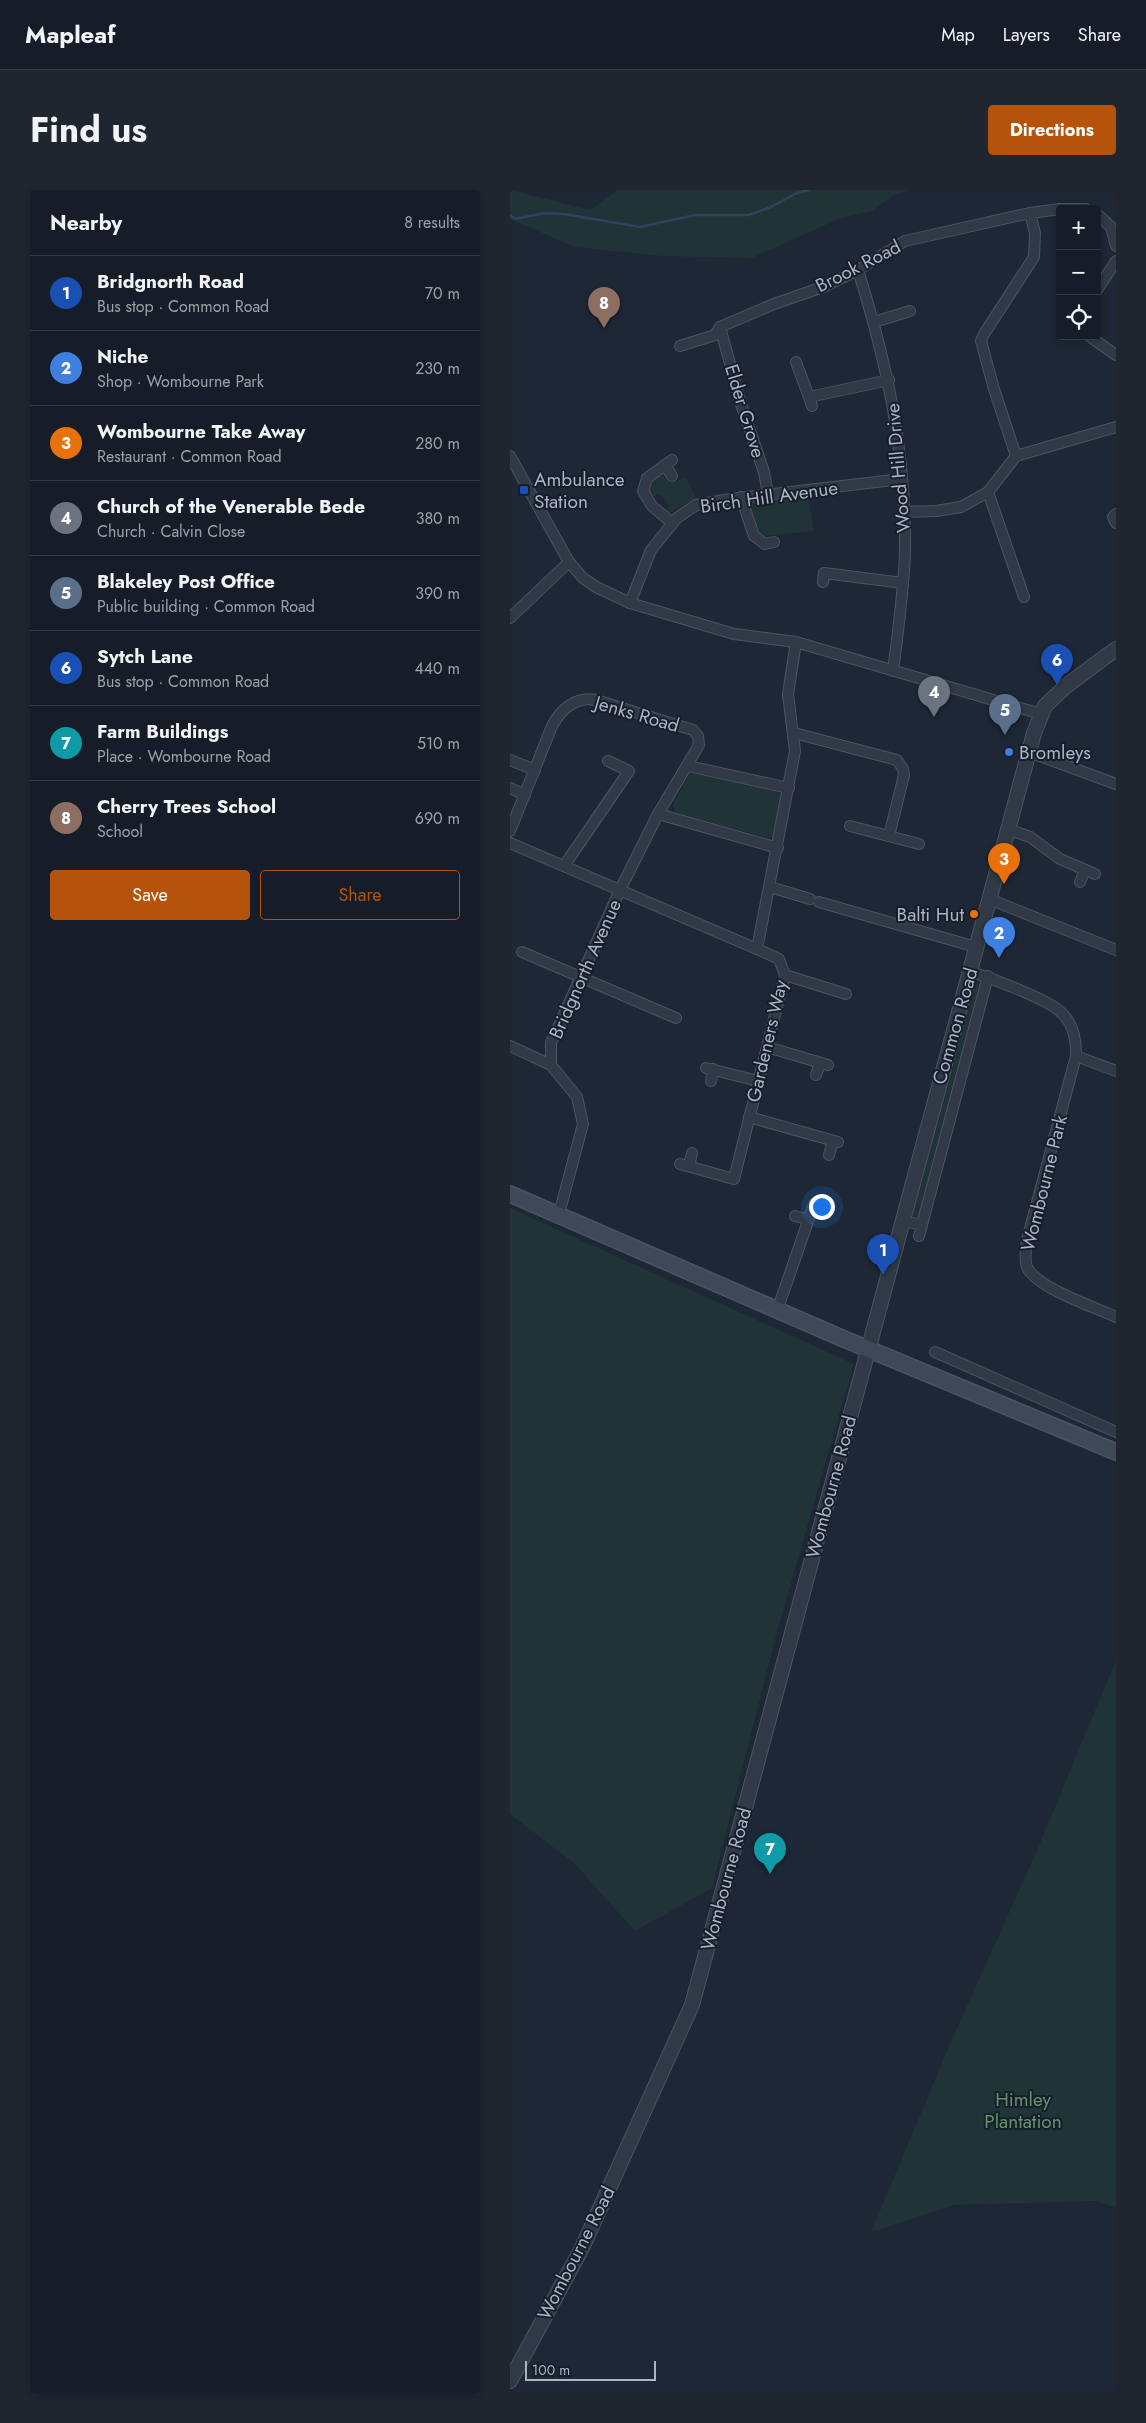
<!DOCTYPE html>
<html lang="en">
<head>
<meta charset="utf-8">
<style>
	:root { --surface:#161d28; --page:#1f2630; --text:#f1f3f6; --muted:#9ea2a8; --line:#353b45; --accent:#b45309 }
	body { margin:0; font-family:Jost,sans-serif; background:var(--page); color:var(--text) }
	.controls { position:absolute; right:15px; top:15px; display:grid; overflow:hidden; border-radius:5px; box-shadow:0 2px 8px #0003 }
	.controls button { width:45px; height:45px; display:grid; place-items:center; padding:0; border:0; border-bottom:1px solid var(--line); background:var(--surface); color:var(--text); font:25px sans-serif }
	.scale { position:absolute; left:15px; bottom:12px; width:131px; box-sizing:border-box; padding-left:5px; border:2px solid #aab4c4; border-top:0; font-size:14px; line-height:18px; white-space:nowrap; color:#aab4c4; -webkit-text-stroke:4px #171e2a; paint-order:stroke }
	.you { position:absolute; left:311px; top:1016px; width:18px; height:18px; margin:-12px; border:4px solid #fff; border-radius:50%; background:#1a73e8; box-shadow:0 0 0 8px #1a73e833 }
	.badge { display:grid; place-items:center; width:32px; height:32px; border-radius:50%; background:var(--accent); color:#fff; font-size:16px; font-weight:700 }
	.pin { position:absolute; translate:-50% -41px; filter:drop-shadow(0 1px 2px #0008) }
	.pin::after { content:''; position:absolute; top:26px; width:18px; height:15px; background:inherit; clip-path:polygon(0 0,100% 0,50% 100%) }
	.list { margin:0; padding:0; list-style:none }
	h2 { display:flex; justify-content:space-between; align-items:center; height:65px; margin:0; padding:0 20px; font-size:21px }
	h2 small { font-size:16px; font-weight:400; color:var(--muted) }
	.list li { display:grid; grid-template-columns:32px 1fr auto; gap:15px; align-items:center; box-sizing:border-box; height:75px; padding:0 20px; border-top:1px solid var(--line) }
	.list b { display:block; font-size:19px; white-space:nowrap }
	.list p { margin:0; font-size:16px; white-space:nowrap; color:var(--muted) }
	.list em { font-size:16px; font-style:normal; color:var(--muted) }
	.actions { display:flex; gap:10px; padding:15px 20px }
	.actions a { flex:1; padding:11px 0; border:1px solid var(--accent); border-radius:5px; text-align:center; font-size:18px; color:var(--accent) }
	.actions .main { background:var(--accent); color:#fff }
	.icon { flex:none; width:28px; height:28px; fill:none; stroke:currentColor; stroke-width:2; stroke-linecap:round; stroke-linejoin:round }
	.map { position:relative; flex:none; width:606px; height:2203px; overflow:hidden; border-radius:5px }
	header { display:flex; align-items:center; gap:30px; box-sizing:border-box; height:70px; padding:0 25px; background:var(--surface); border-bottom:1px solid var(--line) }
	header strong { font-size:24px }
	nav { display:flex; gap:28px; margin-inline-start:auto; font-size:18px }
	.intro { display:flex; align-items:center; justify-content:space-between; box-sizing:border-box; height:120px; padding:0 30px }
	h1 { margin:0; font-size:35px }
	.button { padding:12px 22px; border-radius:5px; background:var(--accent); color:#fff; font-size:18px; font-weight:700 }
	main { display:flex; gap:30px; padding:0 30px }
	aside { flex:1; background:var(--surface); border-radius:5px; box-shadow:0 2px 8px #0003 }
	.map>svg:first-child { display:block }
	.green { fill:#203336 }
	.lines { fill:none; stroke-linecap:round; stroke-linejoin:round }
	.stream { stroke:#30425e; stroke-width:2.5 }
	.minor-casing { stroke:#4c5461; stroke-width:12 }
	.tertiary-casing { stroke:#4c5461; stroke-width:16 }
	.secondary-casing { stroke:#4c5461; stroke-width:18 }
	.minor { stroke:#313946; stroke-width:10 }
	.tertiary { stroke:#313946; stroke-width:14 }
	.secondary { stroke:#3f4859; stroke-width:15 }
	.transit-dot { fill:#1a4fb4; stroke:#171e2a; stroke-width:2 }
	.shop-dot { fill:#3f7fe0; stroke:#171e2a; stroke-width:2 }
	.food-dot { fill:#e8710a; stroke:#171e2a; stroke-width:2 }
	.labels { text-anchor:middle; dominant-baseline:central; stroke-width:4; stroke-linejoin:round; paint-order:stroke }
	.street-label { font-size:19px; fill:#aab4c4; stroke:#171e2a }
	.poi-label { font-size:19px; fill:#aab4c4; stroke:#171e2a; text-anchor:start }
	.park-label { font-size:19px; fill:#62946e; stroke:#171e2a }
</style>
</head>
<body>
<header>
<strong>Mapleaf</strong>
<nav><a>Map</a><a>Layers</a><a>Share</a></nav>
</header>
<div class="intro"><h1>Find us</h1><a class="button">Directions</a></div>
<main>
<aside>
<h2>Nearby<small>8 results</small></h2>
<ul class="list">
<li><span class="badge" style="background:#1a4fb4">1</span><div><b>Bridgnorth Road</b><p>Bus stop · Common Road</p></div><em>70 m</em></li>
<li><span class="badge" style="background:#3f7fe0">2</span><div><b>Niche</b><p>Shop · Wombourne Park</p></div><em>230 m</em></li>
<li><span class="badge" style="background:#e8710a">3</span><div><b>Wombourne Take Away</b><p>Restaurant · Common Road</p></div><em>280 m</em></li>
<li><span class="badge" style="background:#6b7280">4</span><div><b>Church of the Venerable Bede</b><p>Church · Calvin Close</p></div><em>380 m</em></li>
<li><span class="badge" style="background:#5c6f8a">5</span><div><b>Blakeley Post Office</b><p>Public building · Common Road</p></div><em>390 m</em></li>
<li><span class="badge" style="background:#1a4fb4">6</span><div><b>Sytch Lane</b><p>Bus stop · Common Road</p></div><em>440 m</em></li>
<li><span class="badge" style="background:#0f9aa8">7</span><div><b>Farm Buildings</b><p>Place · Wombourne Road</p></div><em>510 m</em></li>
<li><span class="badge" style="background:#8d6e63">8</span><div><b>Cherry Trees School</b><p>School</p></div><em>690 m</em></li>
</ul>
<div class="actions"><a class="main">Save</a><a>Share</a></div>
</aside>
<div class="map">
<svg width="606" height="2203" viewBox="0 0 606 2203">
	<rect width="100%" height="100%" fill="#1e2735"/>
	<g class="green">
		<polygon points="0,0 80,20 108,0 399,0 386,4 362,21 331,28 242,68 152,66 65,57 0,29"/>
		<polygon points="151,284 160,293 176,287 186,308 160,323 156,320 159,315 149,304 143,307 139,300 141,291"/>
		<polygon points="298,305 304,341 254,346 248,344 239,317 242,312"/>
		<polygon points="181,581 267,600 271,604 264,645 259,648 165,623 163,614"/>
		<polygon points="467,792 471,795 410,1026 405,1028 401,1024 463,793"/>
		<polygon points="0,1018 344,1174 267,1442 202,1698 125,1741 65,1674 0,1624"/>
		<polygon points="606,1470 606,2018 586,2011 444,2015 361,2042 440,1854 528,1658"/>
	</g>
	<g class="lines">
		<polyline class="stream" points="0,25 5,29 35,23 54,24 130,37 185,25 239,25 261,17 287,3 299,0"/>
		<g class="minor-casing">
			<g id="minor">
				<polyline points="550,19 576,19"/>
				<polyline points="587,24 601,37 606,56"/>
				<path d="M348 80C377 174 396 260 395 360 394 400 388 441 383 481"/>
				<polyline points="587,100 606,71"/>
				<polyline points="364,132 400,121"/>
				<polyline points="210,137 264,114 313,97 348,80 395,51 520,23 550,19"/>
				<polyline points="210,137 231,214 254,282 258,304"/>
				<polyline points="579,146 606,165"/>
				<polyline points="170,156 205,145 210,137"/>
				<polyline points="286,172 299,207"/>
				<polyline points="302,216 299,207 379,190"/>
				<polyline points="0,266 59,372 73,388 86,397 120,413 224,444 286,452 531,524"/>
				<polyline points="506,266 484,199 471,151 474,144 524,67 525,43 520,23"/>
				<polyline points="162,270 137,288 133,301 142,316 162,333"/>
				<polyline points="155,275 162,286"/>
				<polyline points="478,302 514,407"/>
				<polyline points="231,307 244,346 255,354 264,352"/>
				<polyline points="394,322 426,321 451,317 478,302 506,266 606,237"/>
				<polyline points="606,324 603,327 606,333"/>
				<polyline points="313,392 314,383 393,393"/>
				<polyline points="120,413 141,360 167,328 186,315 220,309 392,289"/>
				<polyline points="0,428 59,372"/>
				<polyline points="284,543 387,570 393,579 394,585 379,646"/>
				<polyline points="519,562 606,594"/>
				<polyline points="0,570 25,580"/>
				<polyline points="178,576 279,598"/>
				<polyline points="0,598 15,605"/>
				<polyline points="148,624 268,658"/>
				<polyline points="340,636 409,654"/>
				<polyline points="497,639 520,647 550,669 585,684"/>
				<path d="M0 641 42 536C51 519 66 506 86 510L183 540 188 546 189 555 148 624 110 700 41 853V875L67 907 73 934 49 1024"/>
				<polyline points="0,653 247,759"/>
				<polyline points="54,676 119,581 98,571"/>
				<polyline points="570,692 575,680"/>
				<polyline points="260,697 300,709"/>
				<polyline points="479,709 606,760"/>
				<polyline points="309,712 466,757"/>
				<polyline points="12,762 166,828"/>
				<path d="M461 782C479 787 495 794 512 801 546 816 567 824 566 866L517 1050C516 1058 514 1069 517 1077 526 1098 585 1117 606 1127"/>
				<polyline points="275,785 336,804"/>
				<polyline points="0,856 41,875"/>
				<polyline points="257,857 318,875"/>
				<polyline points="566,866 606,881"/>
				<polyline points="196,878 248,891"/>
				<polyline points="306,885 310,873"/>
				<polyline points="201,891 203,879"/>
				<polyline points="239,927 328,952"/>
				<polyline points="319,965 323,951"/>
				<polyline points="170,974 224,989 275,785 269,769 247,759 285,561 278,504 286,452"/>
				<polyline points="179,976 182,963"/>
				<polyline points="285,1026 298,1029"/>
				<polyline points="394,1031 412,1035"/>
				<polyline points="409,1046 478,786"/>
				<polyline points="268,1118 304,1014"/>
				<polyline points="425,1162 606,1242"/>
			</g>
		</g>
		<g class="tertiary-casing">
			<polyline id="tertiary" points="0,2191 72,2058 182,1815 524,543 535,516 556,496 606,459"/>
		</g>
		<g class="secondary-casing">
			<polyline id="secondary" points="0,1004 334,1149 606,1262"/>
		</g>
		<use href="#minor" class="minor"/>
		<use href="#tertiary" class="tertiary"/>
		<use href="#secondary" class="secondary"/>
	</g>
	<rect class="transit-dot" x="9" y="295" width="10" height="10" rx="2.5"/>
	<circle class="shop-dot" cx="499" cy="562" r="5"/>
	<circle class="food-dot" cx="464" cy="724" r="5"/>
	<g class="labels">
		<g class="street-label">
			<text transform="translate(348 76) rotate(-27)">Brook Road</text>
			<text transform="translate(235 221) rotate(73)">Elder Grove</text>
			<text transform="translate(388 278) rotate(-95)">Wood Hill Drive</text>
			<text transform="translate(259 307) rotate(-8)">Birch Hill Avenue</text>
			<text transform="translate(127 524) rotate(16)">Jenks Road</text>
			<text transform="translate(75 779) rotate(-66)">Bridgnorth Avenue</text>
			<text transform="translate(445 836) rotate(-74)">Common Road</text>
			<text transform="translate(257 851) rotate(-77)">Gardeners Way</text>
			<text transform="translate(534 993) rotate(-76)">Wombourne Park</text>
			<text transform="translate(321 1297) rotate(-75)">Wombourne Road</text>
			<text transform="translate(216 1689) rotate(-75)">Wombourne Road</text>
			<text transform="translate(66 2063) rotate(-63)">Wombourne Road</text>
		</g>
		<g class="poi-label">
			<text x="24" y="289">Ambulance<tspan x="24" dy="22">Station</tspan></text>
			<text x="509" y="562">Bromleys</text>
			<text x="454" y="724" text-anchor="end">Balti Hut</text>
		</g>
		<g class="park-label">
			<text x="513" y="1909">Himley<tspan x="513" dy="22">Plantation</tspan></text>
		</g>
	</g>
</svg>
<div class="controls">
<button>+</button>
<button>−</button>
<button><svg class="icon" aria-label="locate" viewBox="0 0 24 24"><circle cx="12" cy="12" r="6"/><path d="M12 2v4M12 18v4M2 12h4M18 12h4"/></svg></button>
</div>
<div class="scale">100 m</div>
<div class="you"></div>
<div class="pin badge" style="left:373px;top:1085px;background:#1a4fb4">1</div>
<div class="pin badge" style="left:489px;top:768px;background:#3f7fe0">2</div>
<div class="pin badge" style="left:494px;top:694px;background:#e8710a">3</div>
<div class="pin badge" style="left:424px;top:527px;background:#6b7280">4</div>
<div class="pin badge" style="left:495px;top:545px;background:#5c6f8a">5</div>
<div class="pin badge" style="left:547px;top:495px;background:#1a4fb4">6</div>
<div class="pin badge" style="left:260px;top:1684px;background:#0f9aa8">7</div>
<div class="pin badge" style="left:94px;top:138px;background:#8d6e63">8</div>
</div>
</main>
</body>
</html>
